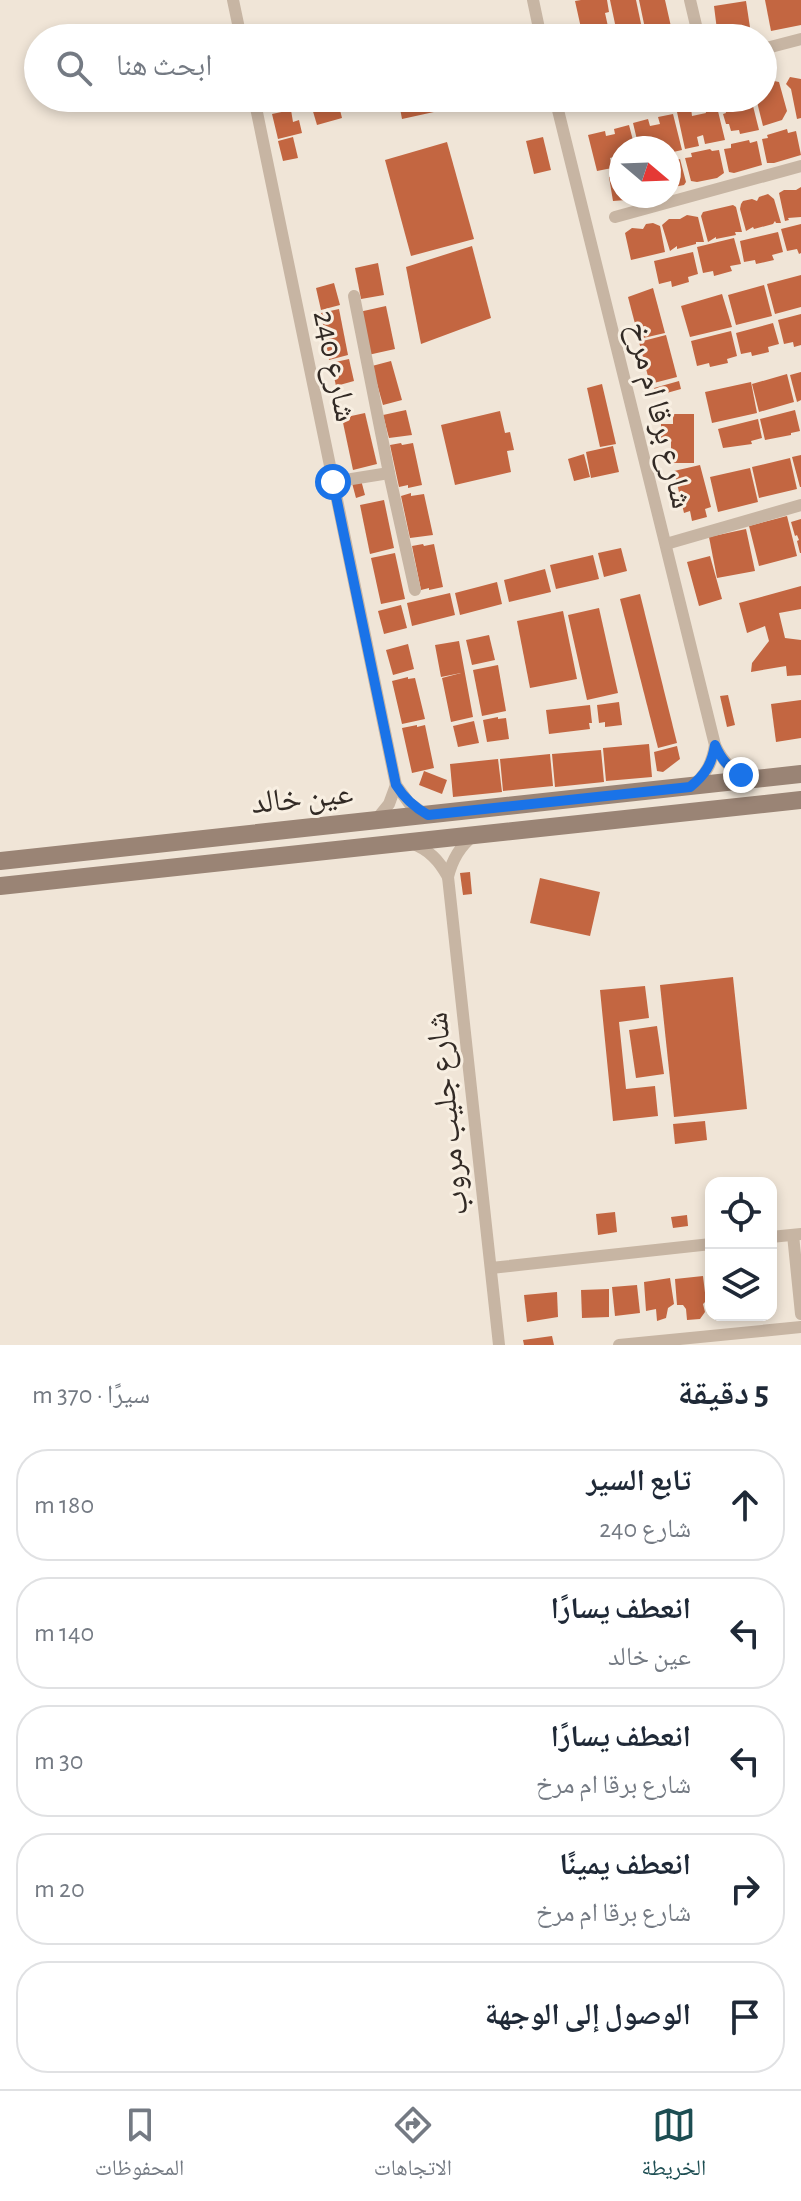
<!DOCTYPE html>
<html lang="ar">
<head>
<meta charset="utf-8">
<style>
	:root { --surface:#fff; --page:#f2f2f3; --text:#1f2937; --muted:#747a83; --line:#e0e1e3; --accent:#1c4d52 }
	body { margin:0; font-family:"Alegreya Sans","Noto Naskh Arabic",sans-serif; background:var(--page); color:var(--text); direction:rtl }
	.controls { position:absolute; right:24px; bottom:24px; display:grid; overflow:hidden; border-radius:16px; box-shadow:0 4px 12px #0003 }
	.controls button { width:72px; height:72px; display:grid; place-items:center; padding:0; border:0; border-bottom:2px solid var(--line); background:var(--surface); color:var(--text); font:40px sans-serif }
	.compass { position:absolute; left:609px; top:136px; width:72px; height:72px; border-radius:50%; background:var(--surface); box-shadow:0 4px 12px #0003; rotate:109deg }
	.stop { position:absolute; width:24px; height:24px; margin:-18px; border:6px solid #1a73e8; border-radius:50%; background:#fff }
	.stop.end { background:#1a73e8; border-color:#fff; box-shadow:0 2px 8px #0008 }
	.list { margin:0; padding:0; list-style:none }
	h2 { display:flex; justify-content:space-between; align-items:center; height:104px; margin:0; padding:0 32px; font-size:34px }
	h2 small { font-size:26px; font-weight:400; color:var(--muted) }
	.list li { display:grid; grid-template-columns:52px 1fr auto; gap:24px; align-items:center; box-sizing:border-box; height:112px; margin:0 16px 16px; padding:0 16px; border:2px solid var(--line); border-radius:32px }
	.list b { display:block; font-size:30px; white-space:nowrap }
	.list p { margin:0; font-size:26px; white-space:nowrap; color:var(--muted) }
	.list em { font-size:26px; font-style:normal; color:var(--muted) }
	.icon { flex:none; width:44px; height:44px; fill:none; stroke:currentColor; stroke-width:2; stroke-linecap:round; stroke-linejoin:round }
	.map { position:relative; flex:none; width:801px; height:1345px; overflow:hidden; direction:ltr }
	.search { position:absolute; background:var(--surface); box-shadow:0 4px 12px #0003; left:24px; right:24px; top:24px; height:88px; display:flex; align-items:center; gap:20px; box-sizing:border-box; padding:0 28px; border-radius:44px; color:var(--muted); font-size:30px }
	.sheet { height:744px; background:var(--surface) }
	nav { display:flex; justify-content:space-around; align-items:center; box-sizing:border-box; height:112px; border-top:2px solid var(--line); background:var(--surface); font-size:22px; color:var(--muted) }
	nav a { display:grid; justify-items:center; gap:4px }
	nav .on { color:var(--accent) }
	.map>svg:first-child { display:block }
	.building { fill:#c36641 }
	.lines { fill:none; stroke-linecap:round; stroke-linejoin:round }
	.street { stroke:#c7b5a3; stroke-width:12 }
	.secondary { stroke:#9a8475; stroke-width:18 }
	.route { stroke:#1a73e8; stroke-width:10 }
	.labels { text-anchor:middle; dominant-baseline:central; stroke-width:6; stroke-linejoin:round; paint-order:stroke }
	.street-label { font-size:32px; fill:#322a25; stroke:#f8efe2 }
</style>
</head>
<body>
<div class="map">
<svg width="801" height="1345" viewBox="0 0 801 1345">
	<rect width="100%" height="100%" fill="#f0e5d7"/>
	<g class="building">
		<polygon points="581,0 607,0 609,12 605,13 609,31 583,37 575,1"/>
		<polygon points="610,0 636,0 644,38 618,38"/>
		<polygon points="639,0 665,0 672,31 657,34 658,38 647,38"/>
		<polygon points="765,0 801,0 801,25 771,31"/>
		<polygon points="746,1 751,34 718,38 714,6"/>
		<polygon points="790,77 801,79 801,118 797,119 791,89 786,84"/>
		<polygon points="769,80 779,82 787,111 782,120 763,126 756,98 763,98 763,82"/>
		<polygon points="309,98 337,98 342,118 317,125"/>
		<polygon points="398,98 441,98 443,110 402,119"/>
		<polygon points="571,98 629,98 629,99 574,112"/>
		<polygon points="722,98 751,98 759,130 740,134 739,130 731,131 729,124 726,124 723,114 726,113"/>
		<polygon points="716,103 725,140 705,144 703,135 697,137 699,146 685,149 677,112 691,108 692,116 706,113 704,105"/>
		<polygon points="291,110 293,122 299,120 302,133 278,139 272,114"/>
		<polygon points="673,114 682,150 669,153 669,148 665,148 664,144 654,148 639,148 633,123 648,119 650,126 660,124 658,117"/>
		<polygon points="629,125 635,148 621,148 621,155 610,158 612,168 597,171 588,135 605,131 606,136 615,134 614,129"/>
		<polygon points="787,129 788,133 796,131 801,155 774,163 767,163 762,139 768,138 767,135"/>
		<polygon points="293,137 298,158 283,161 278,141"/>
		<polygon points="543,137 551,170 534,174 526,141"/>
		<polygon points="749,140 750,143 757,141 762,165 734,173 729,172 724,149 731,148 731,144"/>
		<polygon points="447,142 474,239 411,256 385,160"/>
		<polygon points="710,149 712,151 719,150 724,173 717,178 697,182 691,181 685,158 692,157 691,153"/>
		<polygon points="669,159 672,159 673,161 680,159 686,182 684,185 669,188"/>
		<polygon points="621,171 621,196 631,196 626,200 613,201 609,177 615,176 614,173"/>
		<polygon points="801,187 801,217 788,218 789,220 785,221 779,193 784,190 796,190"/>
		<polygon points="768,194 774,199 781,223 776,223 775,221 773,224 754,229 753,227 746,231 740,209 741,204 743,201 752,199 757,201 759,197"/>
		<polygon points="733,205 736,207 742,232 735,232 736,235 716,239 716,237 708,242 701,216 703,212"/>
		<polygon points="687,215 698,217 704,242 696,242 696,244 677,249 677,246 670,251 662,225 669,219 680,219"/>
		<polygon points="653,223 660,226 665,252 631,260 625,233 632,228 643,229 646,224"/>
		<polygon points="801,224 801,253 799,254 797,249 787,251 781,229"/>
		<polygon points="778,232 783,252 772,255 774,260 756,264 755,260 744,262 740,241"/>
		<polygon points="734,238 741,264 730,266 732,271 714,276 713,271 703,273 697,247"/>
		<polygon points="472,246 491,318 421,344 406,267"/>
		<polygon points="693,252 698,274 688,277 689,282 672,287 671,281 659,284 654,261"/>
		<polygon points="378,263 384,295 361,299 355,268"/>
		<polygon points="801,275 801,307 775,314 767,284"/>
		<polygon points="334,283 340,305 321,310 316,288"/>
		<polygon points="764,285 772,316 736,325 728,295"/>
		<polygon points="653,288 665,333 639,339 628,297"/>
		<polygon points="722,294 732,327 690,337 681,306"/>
		<polygon points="386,306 395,349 368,355 359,312"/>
		<polygon points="339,309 348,355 329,360 321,313"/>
		<polygon points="801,314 801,345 794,347 793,342 784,344 778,320"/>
		<polygon points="773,323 779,344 768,347 769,352 752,356 751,352 741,354 736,333"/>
		<polygon points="731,331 737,356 727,359 728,363 710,367 709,363 697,366 691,341"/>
		<polygon points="666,335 677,377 650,384 639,342"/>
		<polygon points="349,359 354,381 336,386 331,363"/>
		<polygon points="391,361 402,400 383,405 372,366"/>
		<polygon points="801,372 801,400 797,402 790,375"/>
		<polygon points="787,374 794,402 759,412 752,384"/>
		<polygon points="679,381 681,389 656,396 654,388"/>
		<polygon points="751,382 757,413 712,423 705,392"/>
		<polygon points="602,384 616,444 600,447 587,388"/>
		<polygon points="406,410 412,435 389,438 383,415"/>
		<polygon points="795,410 800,431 791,433 791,435 765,440 760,419"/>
		<polygon points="500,411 505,433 510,432 514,450 507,451 511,472 455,485 441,425"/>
		<polygon points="365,413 377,464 353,470 342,418"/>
		<polygon points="673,414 694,414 694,463 671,463 671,439 661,438 661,424 673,424"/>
		<polygon points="758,419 762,438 751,441 752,444 723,448 718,429"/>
		<polygon points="401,443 402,445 413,443 422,485 408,488 408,485 399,487 390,445"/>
		<polygon points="613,446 619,472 591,478 586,452"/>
		<polygon points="584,454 590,477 574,481 568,459"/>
		<polygon points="801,455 801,487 800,487 792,457"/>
		<polygon points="790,458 797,489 759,498 752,467"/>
		<polygon points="700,465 711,507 705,509 707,517 692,521 690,511 684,513 674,471"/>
		<polygon points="750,468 758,502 718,512 710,477"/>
		<polygon points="361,480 365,495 356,498 352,483"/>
		<polygon points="411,493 411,496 424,494 433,535 410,538 401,496"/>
		<polygon points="384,500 394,548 370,554 360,505"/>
		<polygon points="787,516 797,556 759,566 749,526"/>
		<polygon points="801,519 801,553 800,553 797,541 799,540 797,535 795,536 791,522"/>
		<polygon points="746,529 755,571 717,578 709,537"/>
		<polygon points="423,544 424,546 434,544 443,587 429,590 429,588 421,590 412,546"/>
		<polygon points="621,548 627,571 604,577 598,553"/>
		<polygon points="395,553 405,599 381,604 371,558"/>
		<polygon points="593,555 599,579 556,589 550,565"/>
		<polygon points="710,556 722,599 699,606 687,562"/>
		<polygon points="545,569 551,592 509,602 504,580"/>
		<polygon points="497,582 502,604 460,615 455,593"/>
		<polygon points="801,586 801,609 779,613 785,638 801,640 801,675 787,676 786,666 751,672 752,663 769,641 765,626 747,633 739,603"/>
		<polygon points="450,593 455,615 412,626 407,603"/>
		<polygon points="640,594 677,743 658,748 620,599"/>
		<polygon points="401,605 407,628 384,634 378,611"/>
		<polygon points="599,608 618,693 587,700 568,615"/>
		<polygon points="563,611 577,679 530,688 517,621"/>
		<polygon points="489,635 495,660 472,665 466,640"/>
		<polygon points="459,641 473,717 451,722 442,678 461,673 441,677 435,645"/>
		<polygon points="408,644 414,669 393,675 386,650"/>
		<polygon points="498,665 506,711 482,716 473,670"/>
		<polygon points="408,677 408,679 415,678 425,719 402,724 392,681"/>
		<polygon points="728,695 735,725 727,727 720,696"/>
		<polygon points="801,700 801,738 776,742 771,704"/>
		<polygon points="619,702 622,725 605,727 605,722 599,723 597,705"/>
		<polygon points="590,705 592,723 589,723 590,729 549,734 546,710"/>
		<polygon points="498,717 498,719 506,718 509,739 487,742 483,720"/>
		<polygon points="474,721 479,743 458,747 453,726"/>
		<polygon points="417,725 417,727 425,725 434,768 412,773 402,728"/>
		<polygon points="649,744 652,777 606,781 603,748"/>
		<polygon points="677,746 680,759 663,772 657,771 654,752"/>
		<polygon points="601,750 604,782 555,787 552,754"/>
		<polygon points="550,754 553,786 503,791 500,759"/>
		<polygon points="498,759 502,792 453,797 450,764"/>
		<polygon points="424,771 447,780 442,794 419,785"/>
		<polygon points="470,872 472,894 463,895 460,873"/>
		<polygon points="540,878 600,892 590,936 530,923"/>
		<polygon points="733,977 747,1109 674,1117 660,985"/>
		<polygon points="645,986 649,1018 619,1022 626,1089 655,1086 658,1116 613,1121 600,990"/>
		<polygon points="657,1026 664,1074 636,1078 629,1030"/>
		<polygon points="705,1121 707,1140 675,1144 673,1124"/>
		<polygon points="615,1212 617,1232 598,1235 596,1214"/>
		<polygon points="687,1215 688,1226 673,1228 671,1217"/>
		<polygon points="703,1276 706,1301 703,1304 705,1312 700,1319 687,1320 686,1309 683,1305 677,1305 675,1279"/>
		<polygon points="670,1278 674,1304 668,1308 666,1318 657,1321 656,1309 646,1311 644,1282"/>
		<polygon points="637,1285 640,1313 615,1316 612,1287"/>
		<polygon points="609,1289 609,1317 582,1318 581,1290"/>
		<polygon points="557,1292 558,1317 527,1322 524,1295"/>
		<polygon points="552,1336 554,1345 524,1345 523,1340"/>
	</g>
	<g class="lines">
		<g class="street">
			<polyline points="233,0 241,38"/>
			<polyline points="533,0 541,38"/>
			<polyline points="690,0 699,38"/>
			<polyline points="763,49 801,39"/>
			<polyline points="254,98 396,785 409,803 426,815"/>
			<path d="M555 98 715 745C723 762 733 772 750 778"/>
			<polyline points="615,217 801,166"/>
			<polyline points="389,473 415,590"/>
			<polyline points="333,482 389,473 354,296"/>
			<polyline points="666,544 801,505"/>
			<path d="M692 786C706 775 712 763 715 745"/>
			<polyline points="376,820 389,804 396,785"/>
			<path d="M473 836C459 847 452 860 448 877L499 1345"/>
			<path d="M411 843C429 850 439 860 448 877"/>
			<polyline points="793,1235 801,1314"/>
			<polyline points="771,1237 801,1234"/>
			<polyline points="491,1268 711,1244"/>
			<polyline points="619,1345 801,1327"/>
		</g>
		<g class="secondary">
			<polyline points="0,861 801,774"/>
			<polyline points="0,886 801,800"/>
		</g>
	</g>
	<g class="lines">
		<path class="route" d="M333 482 396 785C404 798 414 807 428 815L690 787C705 775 712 764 715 745 721 759 728 767 741 775"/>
	</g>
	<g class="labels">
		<g class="street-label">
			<text transform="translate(335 366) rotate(78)">شارع 240</text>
			<text transform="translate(660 415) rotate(76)">شارع برقا ام مرخ</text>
			<text transform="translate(302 798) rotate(-6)">عين خالد</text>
			<text transform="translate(447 1114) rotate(-96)">شارع جليب مروب</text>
		</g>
	</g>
</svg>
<div class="controls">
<button><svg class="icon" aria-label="locate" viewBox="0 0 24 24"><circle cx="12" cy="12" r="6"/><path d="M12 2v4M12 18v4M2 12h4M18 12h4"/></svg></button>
<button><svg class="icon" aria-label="layers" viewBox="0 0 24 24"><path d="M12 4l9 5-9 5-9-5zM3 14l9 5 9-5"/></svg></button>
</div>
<svg class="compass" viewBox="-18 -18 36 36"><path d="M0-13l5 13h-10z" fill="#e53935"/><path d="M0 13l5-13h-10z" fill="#747a83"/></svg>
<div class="stop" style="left:333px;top:482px"></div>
<div class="stop end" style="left:741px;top:775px"></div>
<div class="search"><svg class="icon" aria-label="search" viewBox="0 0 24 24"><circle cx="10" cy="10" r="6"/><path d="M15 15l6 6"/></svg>ابحث هنا</div>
</div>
<section class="sheet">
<h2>5 دقيقة<small>سيرًا · 370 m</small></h2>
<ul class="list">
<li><svg class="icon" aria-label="ahead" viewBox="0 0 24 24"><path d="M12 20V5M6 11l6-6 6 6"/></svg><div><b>تابع السير</b><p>شارع 240</p></div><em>180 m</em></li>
<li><svg class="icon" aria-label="left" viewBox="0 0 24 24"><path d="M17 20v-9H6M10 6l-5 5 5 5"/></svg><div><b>انعطف يسارًا</b><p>عين خالد</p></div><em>140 m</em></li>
<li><svg class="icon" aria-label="left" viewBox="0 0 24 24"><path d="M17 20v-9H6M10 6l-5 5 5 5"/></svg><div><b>انعطف يسارًا</b><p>شارع برقا ام مرخ</p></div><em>30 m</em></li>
<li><svg class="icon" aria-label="right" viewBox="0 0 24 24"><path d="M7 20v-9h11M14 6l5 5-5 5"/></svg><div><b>انعطف يمينًا</b><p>شارع برقا ام مرخ</p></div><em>20 m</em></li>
<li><svg class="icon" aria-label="arrive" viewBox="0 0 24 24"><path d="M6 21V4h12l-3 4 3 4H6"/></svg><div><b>الوصول إلى الوجهة</b></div></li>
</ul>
</section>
<nav>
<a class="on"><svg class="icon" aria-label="map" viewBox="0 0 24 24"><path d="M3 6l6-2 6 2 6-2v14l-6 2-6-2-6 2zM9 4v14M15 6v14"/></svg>الخريطة</a>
<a><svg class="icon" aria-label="directions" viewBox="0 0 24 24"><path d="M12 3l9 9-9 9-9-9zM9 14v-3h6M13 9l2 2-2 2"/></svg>الاتجاهات</a>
<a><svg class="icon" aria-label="saved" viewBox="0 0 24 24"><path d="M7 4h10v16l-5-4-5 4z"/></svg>المحفوظات</a>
</nav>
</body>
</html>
